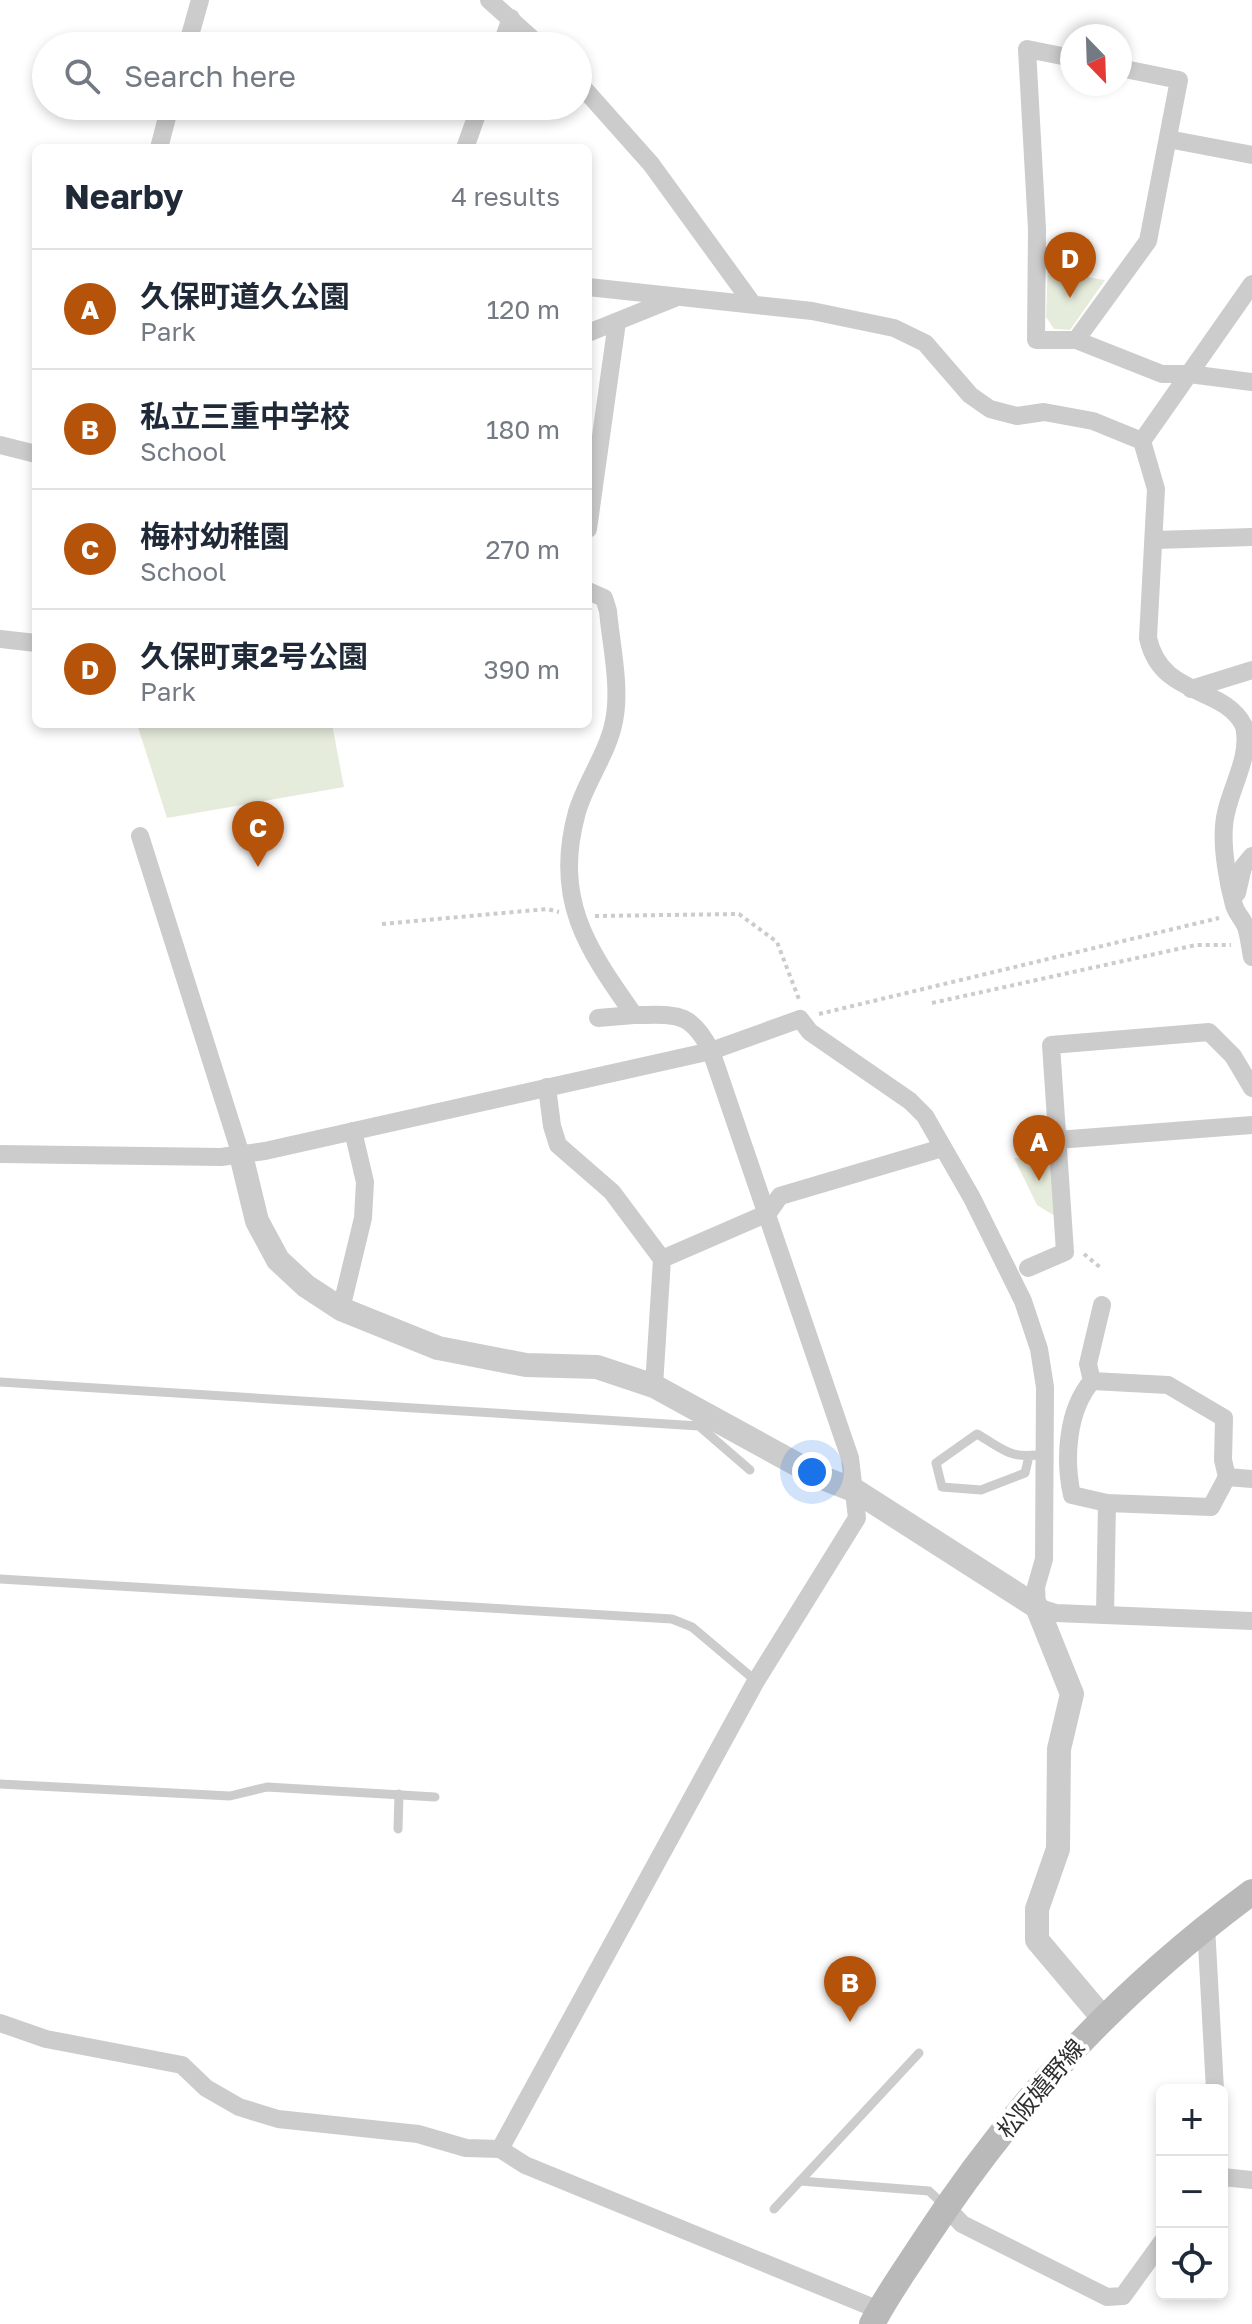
<!DOCTYPE html>
<html lang="en">
<head>
<meta charset="utf-8">
<style>
	:root { --surface:#fff; --page:#f2f2f3; --text:#1f2937; --muted:#747a83; --line:#e0e1e3; --accent:#b45309 }
	body { margin:0; font-family:"Golos Text","Noto Sans JP",sans-serif; background:var(--page); color:var(--text) }
	.controls { position:absolute; right:24px; bottom:24px; display:grid; overflow:hidden; border-radius:12px; box-shadow:0 4px 12px #0003 }
	.controls button { width:72px; height:72px; display:grid; place-items:center; padding:0; border:0; border-bottom:2px solid var(--line); background:var(--surface); color:var(--text); font:40px sans-serif }
	.compass { position:absolute; left:1060px; top:24px; width:72px; height:72px; border-radius:50%; background:var(--surface); box-shadow:0 4px 12px #0003; rotate:157deg }
	.you { position:absolute; left:812px; top:1472px; width:28px; height:28px; margin:-20px; border:6px solid #fff; border-radius:50%; background:#1a73e8; box-shadow:0 0 0 12px #1a73e833 }
	.badge { display:grid; place-items:center; width:52px; height:52px; border-radius:50%; background:var(--accent); color:#fff; font-size:26px; font-weight:700 }
	.pin { position:absolute; translate:-50% -66px; filter:drop-shadow(0 2px 4px #0008) }
	.pin::after { content:''; position:absolute; top:42px; width:28px; height:24px; background:inherit; clip-path:polygon(0 0,100% 0,50% 100%) }
	.list { margin:0; padding:0; list-style:none }
	h2 { display:flex; justify-content:space-between; align-items:center; height:104px; margin:0; padding:0 32px; font-size:34px }
	h2 small { font-size:26px; font-weight:400; color:var(--muted) }
	.list li { display:grid; grid-template-columns:52px 1fr auto; gap:24px; align-items:center; box-sizing:border-box; height:120px; padding:0 32px; border-top:2px solid var(--line) }
	.list b { display:block; font-size:30px; white-space:nowrap }
	.list p { margin:0; font-size:26px; white-space:nowrap; color:var(--muted) }
	.list em { font-size:26px; font-style:normal; color:var(--muted) }
	.icon { flex:none; width:44px; height:44px; fill:none; stroke:currentColor; stroke-width:2; stroke-linecap:round; stroke-linejoin:round }
	.map { position:relative; flex:none; width:1252px; height:2324px; overflow:hidden }
	.search { position:absolute; background:var(--surface); box-shadow:0 4px 12px #0003; left:32px; top:32px; width:560px; height:88px; display:flex; align-items:center; gap:20px; box-sizing:border-box; padding:0 28px; border-radius:44px; color:var(--muted); font-size:30px }
	.panel { position:absolute; background:var(--surface); box-shadow:0 4px 12px #0003; left:32px; top:144px; width:560px; height:584px; border-radius:12px }
	.map>svg:first-child { display:block }
	.green { fill:#e6ecdc }
	.lines { fill:none; stroke-linecap:round; stroke-linejoin:round }
	.path { stroke:#ccc; stroke-width:4; stroke-dasharray:4 4; stroke-linecap:butt }
	.service { stroke:#ccc; stroke-width:9 }
	.minor { stroke:#ccc; stroke-width:18 }
	.tertiary { stroke:#ccc; stroke-width:24 }
	.secondary { stroke:#b9b9b9; stroke-width:26 }
	.labels { text-anchor:middle; dominant-baseline:central; stroke-width:8; stroke-linejoin:round; paint-order:stroke }
	.street-label { font-size:24px; fill:#2f2f2f; stroke:#fff }
</style>
</head>
<body>
<div class="map">
<svg width="1252" height="2324" viewBox="0 0 1252 2324">
	<rect width="100%" height="100%" fill="#fff"/>
	<g class="green">
		<polygon points="1048,264 1075,275 1105,280 1070,330 1054,329 1046,317"/>
		<polygon points="137,724 332,724 344,787 167,818"/>
		<polygon points="1050,1156 1055,1216 1037,1205 1014,1158"/>
	</g>
	<g class="lines">
		<g class="path">
			<polyline points="595,916 739,914 777,942 800,1002"/>
			<polyline points="382,924 547,909 559,912"/>
			<polyline points="932,1003 1196,945 1231,945"/>
			<polyline points="819,1014 1219,918"/>
			<polyline points="1084,1254 1101,1268"/>
		</g>
		<g class="service">
			<polyline points="0,1382 699,1426 750,1470"/>
			<path d="M1029 1456 1025 1473 981 1490 942 1487 936 1463 977 1434C1008 1452 1009 1459 1046 1454"/>
			<polyline points="0,1579 672,1619 692,1627 756,1681"/>
			<polyline points="0,1784 230,1796 267,1787 435,1797"/>
			<polyline points="398,1829 399,1794"/>
			<polyline points="800,2181 929,2191 946,2207"/>
			<polyline points="774,2209 919,2053"/>
		</g>
		<g class="minor">
			<polyline points="489,0 540,46"/>
			<polyline points="187,46 200,0"/>
			<polyline points="501,46 511,18"/>
			<polyline points="1072,58 1027,49 1037,229 1036,340 1076,340 1162,374 1189,374 1252,382"/>
			<polyline points="578,82 651,164 752,303"/>
			<polyline points="1168,139 1252,155"/>
			<polyline points="159,148 170,106"/>
			<polyline points="465,148 480,106"/>
			<path d="M588 287 812 311 894 328 925 343 970 395 990 409 1017 416 1044 412 1093 421 1142 441 1156 489 1148 638C1161 698 1224 685 1244 726 1252 760 1226 793 1224 826 1222 849 1228 883 1234 905 1236 913 1243 919 1246 927 1249 936 1250 947 1252 957"/>
			<polyline points="588,333 675,298"/>
			<polyline points="1076,340 1148,241 1179,80 1120,68"/>
			<polyline points="1142,441 1252,284"/>
			<polyline points="0,445 36,454"/>
			<polyline points="588,529 617,322"/>
			<polyline points="1155,540 1252,537"/>
			<polyline points="0,639 36,643"/>
			<polyline points="1191,689 1252,670"/>
			<polyline points="140,836 241,1155"/>
			<polyline points="1237,893 1243,867 1252,856"/>
			<polyline points="598,1018 634,1015"/>
			<polyline points="547,1087 552,1126 558,1145 612,1192 662,1259"/>
			<polyline points="1057,1140 1252,1125"/>
			<polyline points="0,1154 221,1157 265,1151 711,1051 800,1019 810,1032 910,1101 925,1116 972,1198 1023,1301 1039,1349 1045,1387 1044,1559 1036,1587 1037,1607 1056,1613 1252,1621"/>
			<polyline points="1028,1268 1065,1252 1051,1045 1209,1032 1233,1056 1252,1088"/>
			<path d="M1102 1305 1088 1364 1092 1381C1067 1410 1064 1459 1072 1495L1107 1503 1105 1615"/>
			<polyline points="341,1309 363,1218 365,1182 353,1131"/>
			<polyline points="1092,1381 1168,1385 1224,1418 1223,1460 1227,1477"/>
			<polyline points="654,1386 662,1259 768,1213 780,1196 942,1148"/>
			<polyline points="1107,1503 1211,1507 1227,1477 1252,1479"/>
			<polyline points="1206,1926 1215,2090"/>
			<polyline points="0,2023 46,2039 182,2065 206,2088 239,2107 278,2119 418,2134 466,2148 500,2149 525,2165 879,2310"/>
			<path d="M500 2149 756 1681 857 1518 850 1458 711 1051C690 1010 676 1015 634 1015 586 947 553 899 577 812 586 781 608 753 614 721 621 687 611 645 608 611L604 598 588 591"/>
			<polyline points="1222,2177 1252,2180"/>
			<polyline points="946,2207 962,2224 1107,2297 1123,2296 1162,2242"/>
		</g>
		<polyline class="tertiary" points="241,1155 257,1221 278,1260 306,1286 341,1309 438,1348 526,1365 597,1367 654,1386 820,1477 856,1491 1037,1607 1072,1694 1059,1749 1058,1849 1037,1909 1037,1940 1102,2017"/>
		<path class="secondary" d="M872 2324C887 2295 906 2269 924 2241 1015 2102 1118 1991 1252 1892"/>
	</g>
	<g class="labels">
		<g class="street-label">
			<text transform="translate(1040 2088) rotate(-50)">松阪嬉野線</text>
		</g>
	</g>
</svg>
<div class="controls">
<button>+</button>
<button>−</button>
<button><svg class="icon" aria-label="locate" viewBox="0 0 24 24"><circle cx="12" cy="12" r="6"/><path d="M12 2v4M12 18v4M2 12h4M18 12h4"/></svg></button>
</div>
<svg class="compass" viewBox="-18 -18 36 36"><path d="M0-13l5 13h-10z" fill="#e53935"/><path d="M0 13l5-13h-10z" fill="#747a83"/></svg>
<div class="you"></div>
<div class="pin badge" style="left:1039px;top:1181px">A</div>
<div class="pin badge" style="left:850px;top:2022px">B</div>
<div class="pin badge" style="left:258px;top:867px">C</div>
<div class="pin badge" style="left:1070px;top:298px">D</div>
<div class="search"><svg class="icon" aria-label="search" viewBox="0 0 24 24"><circle cx="10" cy="10" r="6"/><path d="M15 15l6 6"/></svg>Search here</div>
<section class="panel">
<h2>Nearby<small>4 results</small></h2>
<ul class="list">
<li><span class="badge">A</span><div><b>久保町道久公園</b><p>Park</p></div><em>120 m</em></li>
<li><span class="badge">B</span><div><b>私立三重中学校</b><p>School</p></div><em>180 m</em></li>
<li><span class="badge">C</span><div><b>梅村幼稚園</b><p>School</p></div><em>270 m</em></li>
<li><span class="badge">D</span><div><b>久保町東2号公園</b><p>Park</p></div><em>390 m</em></li>
</ul>
</section>
</div>
</body>
</html>
